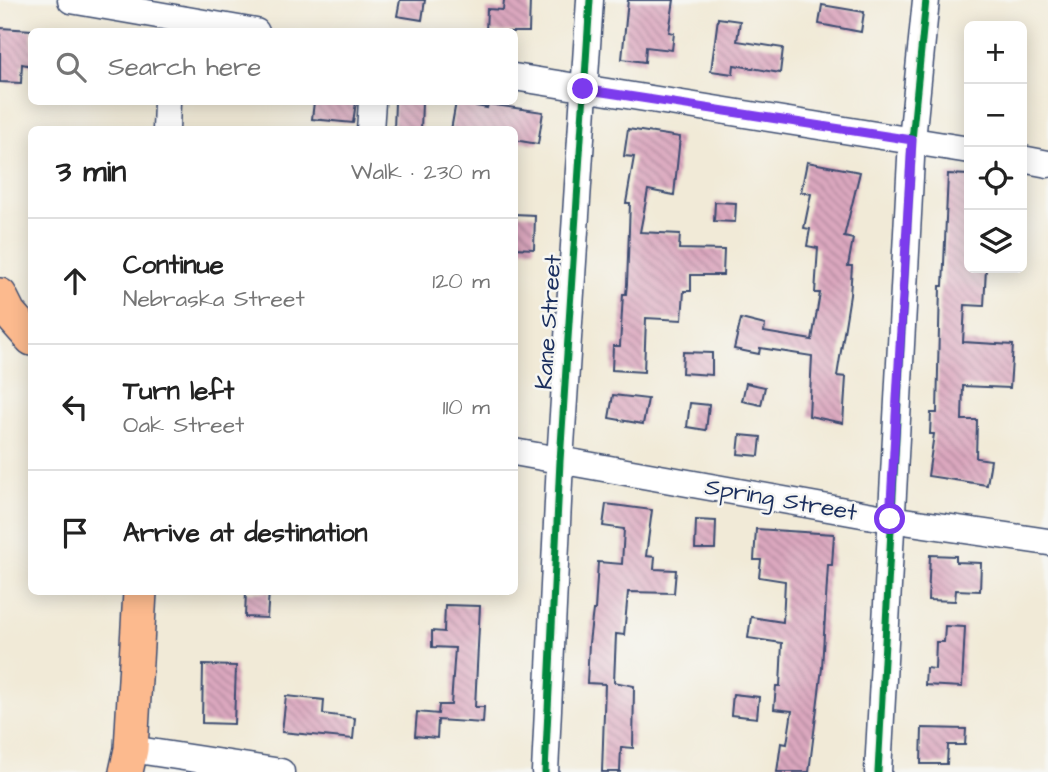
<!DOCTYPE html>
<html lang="en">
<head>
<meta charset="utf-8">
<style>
	:root { --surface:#fff; --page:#f2f2f2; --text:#222; --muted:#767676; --line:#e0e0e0 }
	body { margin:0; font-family:"Architects Daughter",sans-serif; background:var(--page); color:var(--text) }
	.controls { position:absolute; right:21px; top:21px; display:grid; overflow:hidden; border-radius:10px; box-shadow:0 4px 18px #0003 }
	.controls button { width:63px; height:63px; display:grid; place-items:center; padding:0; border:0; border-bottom:2px solid var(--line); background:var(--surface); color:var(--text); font:35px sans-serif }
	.stop { position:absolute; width:21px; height:21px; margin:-16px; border:5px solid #7c3aed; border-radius:50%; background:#fff }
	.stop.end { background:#7c3aed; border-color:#fff; box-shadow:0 2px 7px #0008 }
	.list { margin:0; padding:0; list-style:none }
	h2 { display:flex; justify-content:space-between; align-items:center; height:91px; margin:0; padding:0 28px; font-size:30px }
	h2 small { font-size:23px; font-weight:400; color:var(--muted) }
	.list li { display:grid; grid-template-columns:46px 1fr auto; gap:21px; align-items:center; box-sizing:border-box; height:126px; padding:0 28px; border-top:2px solid var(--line) }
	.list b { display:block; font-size:26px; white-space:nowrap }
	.list p { margin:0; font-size:23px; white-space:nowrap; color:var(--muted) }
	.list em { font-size:23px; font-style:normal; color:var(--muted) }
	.icon { flex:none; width:38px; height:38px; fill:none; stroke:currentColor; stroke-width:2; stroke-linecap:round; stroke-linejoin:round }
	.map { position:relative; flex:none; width:1048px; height:772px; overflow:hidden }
	.search { position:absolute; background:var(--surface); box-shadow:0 4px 18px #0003; left:28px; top:28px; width:490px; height:77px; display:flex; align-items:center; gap:18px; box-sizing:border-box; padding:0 24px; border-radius:10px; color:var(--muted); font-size:26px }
	.panel { position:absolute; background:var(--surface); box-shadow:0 4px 18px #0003; left:28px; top:126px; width:490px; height:469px; border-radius:10px }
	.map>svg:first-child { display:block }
	.building { fill:url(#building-back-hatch) }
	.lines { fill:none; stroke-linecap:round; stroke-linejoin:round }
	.minor-casing { stroke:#3b4b70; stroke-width:29 }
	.major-casing { stroke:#3b4b70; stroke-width:36 }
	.minor { stroke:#fff; stroke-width:26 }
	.major { stroke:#fcba8e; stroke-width:33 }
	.cycleway-casing { stroke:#f6f6f2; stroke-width:11 }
	.cycleway { stroke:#00873e; stroke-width:7 }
	.route { stroke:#7c3aed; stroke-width:9 }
	.labels { text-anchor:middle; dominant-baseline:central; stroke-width:5; stroke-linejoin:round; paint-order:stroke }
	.street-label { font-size:24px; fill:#1b2f5e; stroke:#f6f6f2 }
</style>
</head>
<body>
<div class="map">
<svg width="1048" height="772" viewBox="0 0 1048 772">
	<defs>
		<pattern id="building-back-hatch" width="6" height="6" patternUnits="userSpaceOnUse" patternTransform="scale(1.75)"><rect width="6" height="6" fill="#dba7be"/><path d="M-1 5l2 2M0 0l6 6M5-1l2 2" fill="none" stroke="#b1889e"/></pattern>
	</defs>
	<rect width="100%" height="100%" fill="#f6f6f2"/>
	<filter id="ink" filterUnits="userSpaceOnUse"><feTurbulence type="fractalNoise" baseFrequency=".0143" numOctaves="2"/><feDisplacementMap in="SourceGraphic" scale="14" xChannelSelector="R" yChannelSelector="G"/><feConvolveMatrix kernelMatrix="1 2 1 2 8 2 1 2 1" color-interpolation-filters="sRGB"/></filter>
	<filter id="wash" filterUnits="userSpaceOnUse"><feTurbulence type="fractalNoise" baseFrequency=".00686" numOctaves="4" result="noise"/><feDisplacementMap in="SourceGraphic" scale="28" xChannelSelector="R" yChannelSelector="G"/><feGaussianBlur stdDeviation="1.57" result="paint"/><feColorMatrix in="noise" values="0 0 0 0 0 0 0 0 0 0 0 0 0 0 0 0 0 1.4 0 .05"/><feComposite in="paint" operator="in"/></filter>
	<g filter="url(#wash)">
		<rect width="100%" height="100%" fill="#f1ead7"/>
		<g id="blocks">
			<g class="building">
				<polygon points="400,0 425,0 422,20 397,16"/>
				<polygon points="504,0 530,0 529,32 486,32 487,9 503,10"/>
				<polygon points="628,0 674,0 669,32 674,33 672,50 646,47 645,62 622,59"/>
				<polygon points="822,5 864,12 861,32 819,24"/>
				<polygon points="718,18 740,21 737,41 783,48 780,73 734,65 733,74 711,71"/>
				<polygon points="0,28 32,30 32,66 22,64 21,83 0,82"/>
				<polygon points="314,102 356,102 353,123 312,119"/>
				<polygon points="395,102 422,102 421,130 394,130"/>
				<polygon points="456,102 487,108 488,104 543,112 538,144 514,140 514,130 451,130"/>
				<polygon points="628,129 680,137 674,195 648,190 640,232 680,234 679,249 724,250 723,275 691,275 691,291 684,291 682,320 646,318 644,372 612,370 613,346 620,346 623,294 626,294 627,284 630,203 626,203 634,157 624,156"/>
				<polygon points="807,162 860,172 844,237 853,239 848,266 852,266 850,295 837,376 846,377 843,423 809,416 812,356 760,348 759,354 734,349 741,319 765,325 764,332 812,340 820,293 815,293 818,248 807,246 810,229 804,228 811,194 801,192"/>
				<polygon points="948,174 969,175 969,268 986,268 984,306 965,305 963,342 1013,345 1010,388 963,386 962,420 977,420 976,458 991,460 987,485 928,476 934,434 930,434 931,413 937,413 940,286 943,286"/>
				<polygon points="715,202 736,203 735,222 714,221"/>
				<polygon points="514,214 535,215 534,249 514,248"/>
				<polygon points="683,352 712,353 712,375 682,373"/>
				<polygon points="746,383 765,387 761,405 742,401"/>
				<polygon points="613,395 648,399 643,424 609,418"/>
				<polygon points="690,403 709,405 706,430 687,427"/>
				<polygon points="740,435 761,437 759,456 738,454"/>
				<polygon points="606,504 652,510 646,556 655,557 654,569 676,570 674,593 628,592 624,635 616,634 614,682 634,686 633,748 621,747 620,772 602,772 605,684 587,683 589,643 593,610 595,610 598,562 622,564 624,529 603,526"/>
				<polygon points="696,520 716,521 715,549 695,549"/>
				<polygon points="756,529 834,534 832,565 828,565 822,668 809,772 777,772 781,743 787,744 792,711 774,709 776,686 780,686 782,643 748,638 751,617 783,622 785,581 759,577 761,560 754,560"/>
				<polygon points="930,555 956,556 956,562 981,563 980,591 956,590 955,601 928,600"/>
				<polygon points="246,592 269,592 267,618 245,617"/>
				<polygon points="445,605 480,606 475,707 484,707 483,723 438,720 437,738 415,736 417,712 438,714 439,705 451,705 455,648 432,647 432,631 444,632"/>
				<polygon points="945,626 965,627 962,687 925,685 926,668 935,669 936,642 944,642"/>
				<polygon points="203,665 236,666 234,724 202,723"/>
				<polygon points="733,694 759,697 757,718 731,715"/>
				<polygon points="286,696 324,700 323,714 355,718 353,739 282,732"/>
				<polygon points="922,728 966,729 965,745 948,745 947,764 921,764"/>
			</g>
		</g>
	</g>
	<g filter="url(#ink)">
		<use href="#blocks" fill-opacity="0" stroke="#3b4b70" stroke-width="2"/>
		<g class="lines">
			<g class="minor-casing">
				<g id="minor">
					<polyline points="71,0 256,32"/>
					<polyline points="514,77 969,150"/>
					<polyline points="166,130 167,102"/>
					<polyline points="370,130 372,102"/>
					<polyline points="1022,159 1048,164"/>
					<polyline points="514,452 890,519 1048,542"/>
					<polyline points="131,749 281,772"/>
					<polyline points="545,772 560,461 590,0"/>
					<polyline points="878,772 912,140 926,0"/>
				</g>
			</g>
			<g class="major-casing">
				<g id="major">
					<polyline points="0,295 9,313 32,339"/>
					<polyline points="126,772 131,749 140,592"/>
				</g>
			</g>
			<use href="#minor" class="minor"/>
			<use href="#major" class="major"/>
			<g class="cycleway-casing">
				<g id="cycleway">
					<polyline points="545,772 560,461 590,0"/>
					<polyline points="878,772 912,140 926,0"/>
				</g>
			</g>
			<use href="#cycleway" class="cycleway"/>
		</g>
	</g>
	<g class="lines" filter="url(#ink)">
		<polyline class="route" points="583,89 912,140 890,519"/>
	</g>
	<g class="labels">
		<g class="street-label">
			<text transform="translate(549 322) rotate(-86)">Kane Street</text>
			<text transform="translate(781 500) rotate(10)">Spring Street</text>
		</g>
	</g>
</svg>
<div class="controls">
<button>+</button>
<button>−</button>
<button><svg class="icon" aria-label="locate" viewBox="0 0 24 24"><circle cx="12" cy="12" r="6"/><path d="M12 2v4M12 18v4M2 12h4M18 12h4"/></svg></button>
<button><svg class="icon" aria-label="layers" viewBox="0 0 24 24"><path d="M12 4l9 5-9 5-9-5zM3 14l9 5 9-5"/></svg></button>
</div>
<div class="stop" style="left:890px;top:519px"></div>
<div class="stop end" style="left:583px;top:89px"></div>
<div class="search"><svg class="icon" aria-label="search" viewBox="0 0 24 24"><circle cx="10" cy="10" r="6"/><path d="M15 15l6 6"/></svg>Search here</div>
<section class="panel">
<h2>3 min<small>Walk · 230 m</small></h2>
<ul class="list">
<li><svg class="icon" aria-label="ahead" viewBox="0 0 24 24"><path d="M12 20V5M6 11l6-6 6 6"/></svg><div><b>Continue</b><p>Nebraska Street</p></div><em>120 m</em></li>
<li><svg class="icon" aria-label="left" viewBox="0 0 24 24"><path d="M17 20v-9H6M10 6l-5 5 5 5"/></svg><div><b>Turn left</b><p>Oak Street</p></div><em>110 m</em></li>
<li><svg class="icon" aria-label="arrive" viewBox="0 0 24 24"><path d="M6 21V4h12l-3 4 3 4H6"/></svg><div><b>Arrive at destination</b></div></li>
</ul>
</section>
</div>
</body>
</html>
